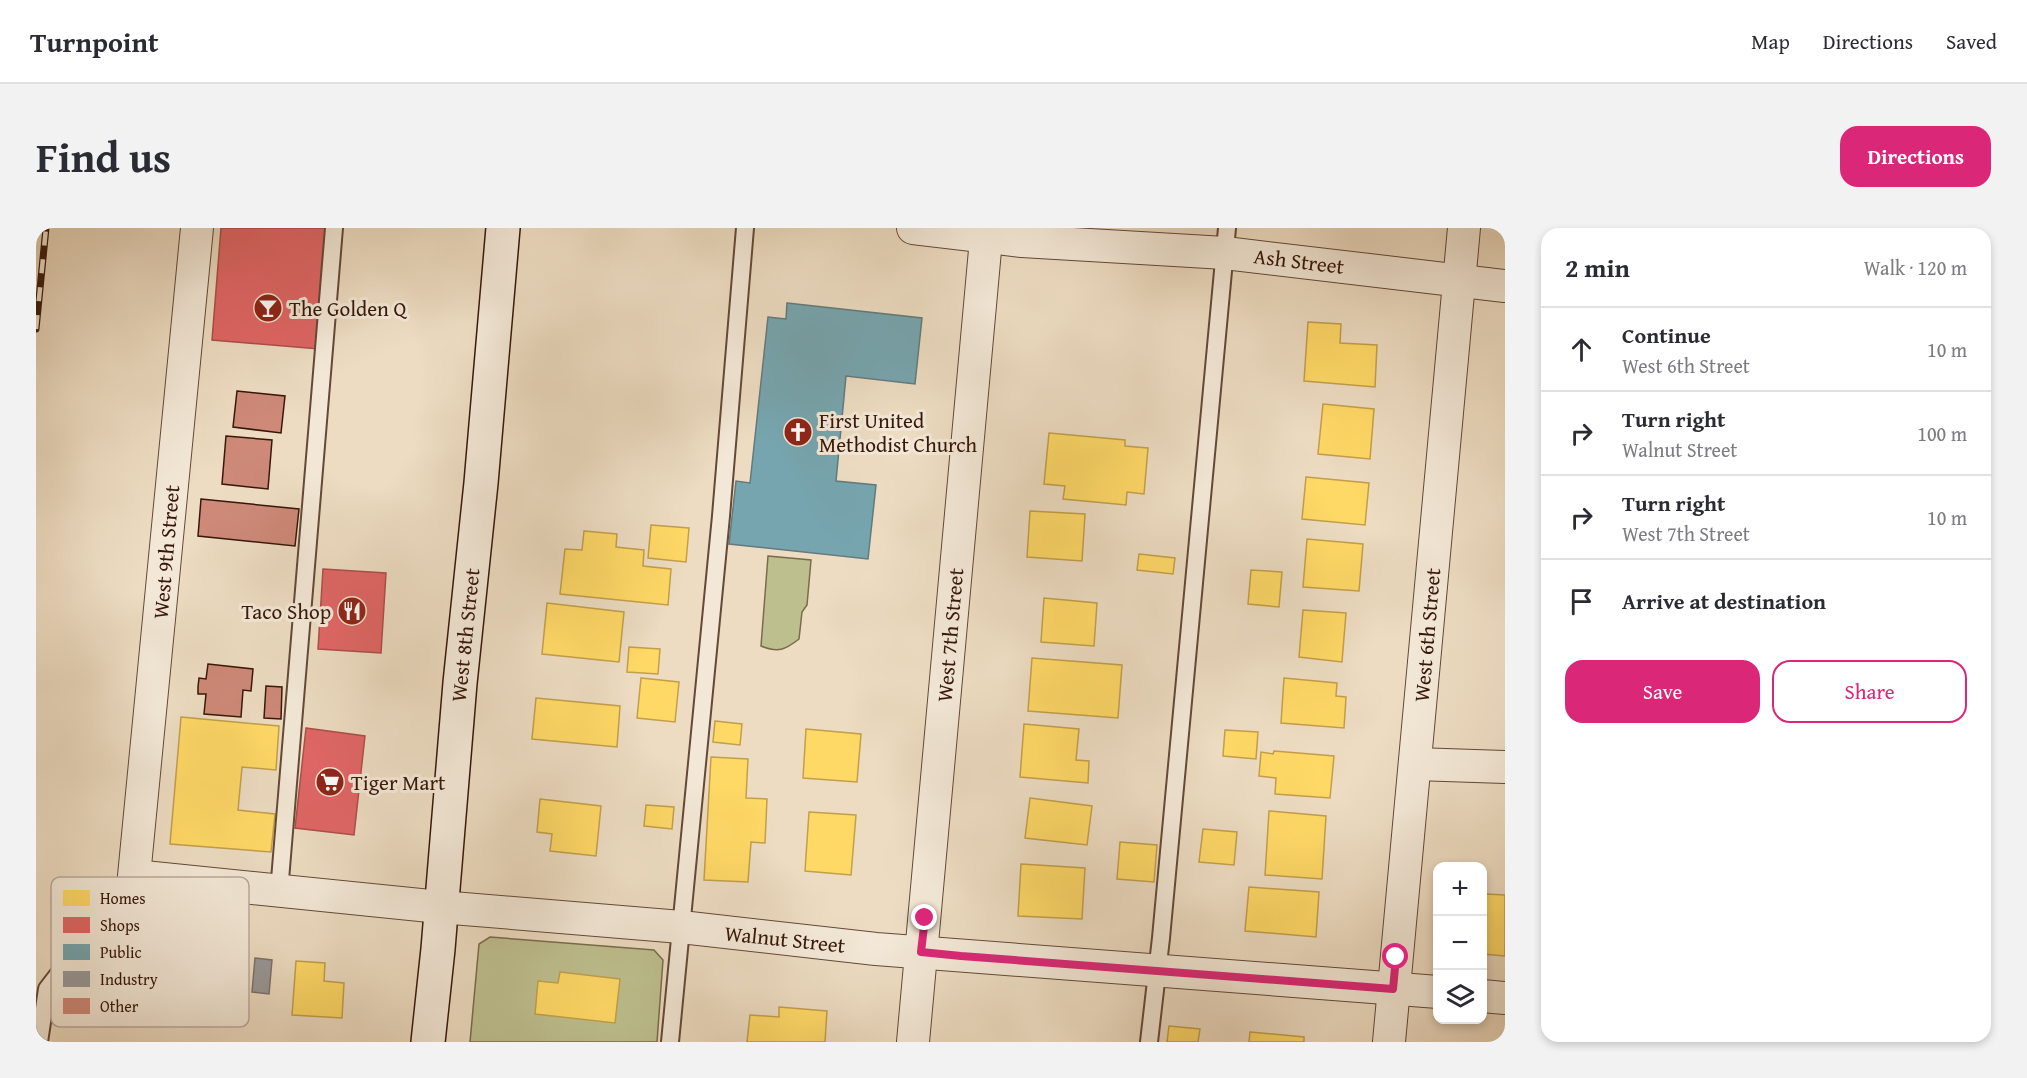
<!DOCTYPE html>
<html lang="en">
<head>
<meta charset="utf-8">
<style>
	:root { --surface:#fff; --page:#f2f2f3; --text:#2b2b33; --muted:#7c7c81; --line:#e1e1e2; --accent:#db2777 }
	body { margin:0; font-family:"Gentium Book Plus",serif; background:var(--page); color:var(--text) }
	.controls { position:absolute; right:18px; bottom:18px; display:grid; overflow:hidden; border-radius:12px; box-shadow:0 3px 9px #0003 }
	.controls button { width:54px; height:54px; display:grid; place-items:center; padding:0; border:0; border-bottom:2px solid var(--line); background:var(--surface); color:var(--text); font:30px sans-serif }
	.stop { position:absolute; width:18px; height:18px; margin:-14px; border:4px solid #db2777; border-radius:50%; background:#fff }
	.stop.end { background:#db2777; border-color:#fff; box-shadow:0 2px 6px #0008 }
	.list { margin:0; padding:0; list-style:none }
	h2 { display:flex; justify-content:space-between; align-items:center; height:78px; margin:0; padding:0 24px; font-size:26px }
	h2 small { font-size:20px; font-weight:400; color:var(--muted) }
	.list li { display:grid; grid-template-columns:39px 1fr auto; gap:18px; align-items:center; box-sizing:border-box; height:84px; padding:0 24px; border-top:2px solid var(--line) }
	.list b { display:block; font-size:22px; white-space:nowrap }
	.list p { margin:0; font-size:20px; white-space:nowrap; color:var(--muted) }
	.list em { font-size:20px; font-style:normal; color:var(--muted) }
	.actions { display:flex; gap:12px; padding:18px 24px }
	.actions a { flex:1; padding:14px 0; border:2px solid var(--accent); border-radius:18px; text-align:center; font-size:21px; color:var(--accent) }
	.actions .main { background:var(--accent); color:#fff }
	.icon { flex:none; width:33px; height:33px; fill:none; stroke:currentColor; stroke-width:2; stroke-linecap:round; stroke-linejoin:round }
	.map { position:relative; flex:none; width:1469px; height:814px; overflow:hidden; border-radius:18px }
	header { display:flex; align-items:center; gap:36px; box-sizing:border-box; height:84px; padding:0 30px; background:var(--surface); border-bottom:2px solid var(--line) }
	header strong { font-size:28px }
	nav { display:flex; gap:33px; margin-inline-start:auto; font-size:21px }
	.intro { display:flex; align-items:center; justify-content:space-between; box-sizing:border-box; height:144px; padding:0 36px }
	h1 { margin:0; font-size:42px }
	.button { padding:15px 27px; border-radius:18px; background:var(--accent); color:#fff; font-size:21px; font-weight:700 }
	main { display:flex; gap:36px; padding:0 36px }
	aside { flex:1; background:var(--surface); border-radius:18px; box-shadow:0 3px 9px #0003 }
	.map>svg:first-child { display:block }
	.green { fill:#bebf8f; stroke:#7a6b4c; stroke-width:1.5 }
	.homes { fill:#ffd966; stroke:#c39f4a; stroke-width:1.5 }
	.shops { fill:#e06666; stroke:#ad4e4a; stroke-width:1.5 }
	.public { fill:#76a5af; stroke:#637a7e; stroke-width:1.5 }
	.industry { fill:#999; stroke:#7c726e; stroke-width:1.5 }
	.building { fill:#ce8978; stroke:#37170a; stroke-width:1.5 }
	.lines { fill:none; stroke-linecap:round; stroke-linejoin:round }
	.service-casing { stroke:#644838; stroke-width:20 }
	.minor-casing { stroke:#644838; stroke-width:34 }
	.secondary-casing { stroke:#37170a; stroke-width:36 }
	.service { stroke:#f3e8d7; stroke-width:16 }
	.minor { stroke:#f3e8d7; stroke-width:32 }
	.secondary { stroke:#f3e8d7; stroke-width:33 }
	.rail-casing { stroke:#37170a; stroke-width:7 }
	.rail { stroke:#f3e8d7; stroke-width:4.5; stroke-dasharray:14; stroke-linecap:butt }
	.route { stroke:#db2777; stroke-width:8 }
	.labels { text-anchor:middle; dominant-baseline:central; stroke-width:6; stroke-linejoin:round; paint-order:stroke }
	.street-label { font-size:21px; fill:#37170a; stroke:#f3e8d7 }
	.poi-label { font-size:21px; fill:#37170a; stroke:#f3e8d7; text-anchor:start }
	.key { fill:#f3e8d7; stroke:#bba99a; stroke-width:1.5 }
	.key-label { font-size:16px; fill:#37170a }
</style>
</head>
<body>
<header>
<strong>Turnpoint</strong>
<nav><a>Map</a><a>Directions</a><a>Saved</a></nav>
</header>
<div class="intro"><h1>Find us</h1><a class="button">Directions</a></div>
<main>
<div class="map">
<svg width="1469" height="814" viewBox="0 0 1469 814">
	<rect width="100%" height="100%" fill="#eddcc2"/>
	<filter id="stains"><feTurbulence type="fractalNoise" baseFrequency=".00333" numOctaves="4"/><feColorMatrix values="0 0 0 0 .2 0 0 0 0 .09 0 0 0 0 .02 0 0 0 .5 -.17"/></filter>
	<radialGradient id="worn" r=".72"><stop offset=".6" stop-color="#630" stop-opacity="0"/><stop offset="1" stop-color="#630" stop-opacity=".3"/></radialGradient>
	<g class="green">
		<path d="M732 328 775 332 771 377 766 384 763 411C749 422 742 425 725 418Z"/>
		<polygon points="454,709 618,722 627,732 621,814 434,814 443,716"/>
	</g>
	<g class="homes">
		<polygon points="1272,94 1305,96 1304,115 1341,117 1339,159 1268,153"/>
		<polygon points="1287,176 1338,181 1334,231 1282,226"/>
		<polygon points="1013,205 1089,212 1089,218 1112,220 1108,266 1091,264 1090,277 1027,271 1029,258 1008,256"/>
		<polygon points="1270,249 1333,255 1329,297 1266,291"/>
		<polygon points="994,283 1049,286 1046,333 991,329"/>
		<polygon points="615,297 653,300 650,334 612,330"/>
		<polygon points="548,303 581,306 580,319 608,322 607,338 635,341 632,377 524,366 529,321 546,322"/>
		<polygon points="1271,311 1327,316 1323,363 1267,359"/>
		<polygon points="1103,326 1139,330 1137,346 1101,342"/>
		<polygon points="1215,342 1246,344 1243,379 1212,376"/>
		<polygon points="1008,370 1061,375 1058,418 1005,414"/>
		<polygon points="511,375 588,384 583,434 506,426"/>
		<polygon points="1267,382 1310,385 1306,434 1263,429"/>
		<polygon points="593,419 624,421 622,446 591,444"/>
		<polygon points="996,430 1086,437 1082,490 992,483"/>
		<polygon points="605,450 643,454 639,494 601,490"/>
		<polygon points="1248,450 1301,455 1300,468 1310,469 1308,500 1245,495"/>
		<polygon points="500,470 584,478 581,519 496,511"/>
		<polygon points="145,489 243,498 240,542 206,539 202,582 239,586 235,624 134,616"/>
		<polygon points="679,493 706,496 704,517 677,514"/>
		<polygon points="988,496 1043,501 1040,532 1053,533 1052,555 984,549"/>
		<polygon points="770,501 825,506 821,554 767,550"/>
		<polygon points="1189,502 1222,504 1220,531 1187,528"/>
		<polygon points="1238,523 1298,528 1294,570 1239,566 1240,550 1223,548 1225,524 1237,526"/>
		<polygon points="675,529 712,531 710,570 731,571 729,615 715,614 712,654 668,652"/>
		<polygon points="994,570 1056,578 1051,617 989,610"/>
		<polygon points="504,571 565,578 560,628 514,623 516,606 501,604"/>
		<polygon points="610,577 638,579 636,601 608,598"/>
		<polygon points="1233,583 1290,588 1286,651 1229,647"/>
		<polygon points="773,584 820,587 815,647 769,643"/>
		<polygon points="1167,601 1201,604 1198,637 1163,634"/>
		<polygon points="1084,614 1121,617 1118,654 1081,651"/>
		<polygon points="985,636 1049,640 1046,691 982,688"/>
		<polygon points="1213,659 1283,664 1280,709 1209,703"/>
		<polygon points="1450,666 1469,667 1469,728 1446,726"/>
		<polygon points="260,733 289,735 288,753 308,755 306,790 256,787"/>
		<polygon points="524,744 584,751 579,795 499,786 502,753 522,755"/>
		<polygon points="743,779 791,783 789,814 711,814 714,787 743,789"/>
		<polygon points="1133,798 1164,801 1162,814 1131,814"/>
		<polygon points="1214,804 1268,809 1268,814 1213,814"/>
	</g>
	<g class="shops">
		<polygon points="185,0 292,0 283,121 176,112"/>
		<polygon points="287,341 350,345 345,425 282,421"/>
		<polygon points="270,500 329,508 318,607 259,600"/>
	</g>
	<polygon class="public" points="751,75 886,90 879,156 810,148 800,253 840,257 832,331 693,316 700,253 714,255 732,89 750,91"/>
	<polygon class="industry" points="219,730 236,732 233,766 216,764"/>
	<g class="building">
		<polygon points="201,163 249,168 245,205 197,199"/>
		<polygon points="190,208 236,212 232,261 186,256"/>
		<polygon points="165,271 263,281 259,318 162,308"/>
		<polygon points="172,436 217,441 215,463 207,462 205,489 168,486 170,466 162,466 162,459 163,450 170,451"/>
		<polygon points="230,458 246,459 245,491 228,490"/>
	</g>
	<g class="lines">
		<g class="service-casing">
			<g id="service">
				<polyline points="243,664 298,0"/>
				<polyline points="3,814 11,761 98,648"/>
				<polyline points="634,814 685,288 709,0"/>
				<polyline points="1113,814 1125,710 1191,0"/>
			</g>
		</g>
		<g class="minor-casing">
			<g id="minor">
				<polyline points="161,0 98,648 404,679 645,699 840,721 1402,764"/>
				<polyline points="877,0 986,13 1189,25 1469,58"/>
				<polyline points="1379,536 1469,539"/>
				<polyline points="1446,768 1469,770"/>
				<polyline points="877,814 951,0"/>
				<polyline points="1353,814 1428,0"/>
			</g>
		</g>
		<g class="secondary-casing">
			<polyline id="secondary" points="392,814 402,721 424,455 445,255 467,0"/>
		</g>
		<use href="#service" class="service"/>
		<use href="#minor" class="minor"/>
		<use href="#secondary" class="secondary"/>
		<g class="rail-casing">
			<polyline id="rail" points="0,101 10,0"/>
		</g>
		<use href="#rail" class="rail"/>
	</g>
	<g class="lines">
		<polyline class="route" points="889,690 885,724 925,728 1357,761 1360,729"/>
	</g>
	<defs>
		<g id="bar-disc" transform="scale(1.5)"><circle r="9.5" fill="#8f2418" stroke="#f3e8d7"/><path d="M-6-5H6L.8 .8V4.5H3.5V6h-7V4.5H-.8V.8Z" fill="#fff"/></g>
		<g id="church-disc" transform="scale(1.5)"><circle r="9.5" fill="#8f2418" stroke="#f3e8d7"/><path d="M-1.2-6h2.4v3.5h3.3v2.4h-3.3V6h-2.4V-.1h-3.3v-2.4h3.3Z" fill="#fff"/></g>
		<g id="restaurant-disc" transform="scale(1.5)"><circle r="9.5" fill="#8f2418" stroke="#f3e8d7"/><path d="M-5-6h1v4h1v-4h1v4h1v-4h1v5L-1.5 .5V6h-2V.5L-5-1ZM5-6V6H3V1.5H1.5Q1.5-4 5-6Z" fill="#fff"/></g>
		<g id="supermarket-disc" transform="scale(1.5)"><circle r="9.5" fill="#8f2418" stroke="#f3e8d7"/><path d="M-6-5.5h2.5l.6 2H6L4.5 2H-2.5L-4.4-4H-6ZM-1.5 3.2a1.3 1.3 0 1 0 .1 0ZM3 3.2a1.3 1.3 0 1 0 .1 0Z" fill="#fff"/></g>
	</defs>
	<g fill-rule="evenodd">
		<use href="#bar-disc" x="232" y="80"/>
		<use href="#church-disc" x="762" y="204"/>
		<use href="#restaurant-disc" x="316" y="383"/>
		<use href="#supermarket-disc" x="294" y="554"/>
	</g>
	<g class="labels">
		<g class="street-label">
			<text transform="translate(1263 33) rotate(7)">Ash Street</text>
			<text transform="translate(130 324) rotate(-85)">West 9th Street</text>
			<text transform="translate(429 407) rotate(-84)">West 8th Street</text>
			<text transform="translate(914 407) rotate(-85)">West 7th Street</text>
			<text transform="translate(1391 407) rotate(-85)">West 6th Street</text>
			<text transform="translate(749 711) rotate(6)">Walnut Street</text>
		</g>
		<g class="poi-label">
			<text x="253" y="80">The Golden Q</text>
			<text x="783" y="192">First United<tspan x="783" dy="24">Methodist Church</tspan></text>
			<text x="295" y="383" text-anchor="end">Taco Shop</text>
			<text x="315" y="554">Tiger Mart</text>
		</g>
	</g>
	<rect x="15" y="649" width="198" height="150" rx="9" class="key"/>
	<rect x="27" y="662" width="27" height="16" fill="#ffd966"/>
	<rect x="27" y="689" width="27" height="16" fill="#e06666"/>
	<rect x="27" y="716" width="27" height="16" fill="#76a5af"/>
	<rect x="27" y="743" width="27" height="16" fill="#999"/>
	<rect x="27" y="770" width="27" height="16" fill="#ce8978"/>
	<g class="key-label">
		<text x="64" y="676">Homes</text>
		<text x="64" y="703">Shops</text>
		<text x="64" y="730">Public</text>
		<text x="64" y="757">Industry</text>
		<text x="64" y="784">Other</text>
	</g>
	<rect width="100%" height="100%" filter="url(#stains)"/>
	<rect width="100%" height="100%" fill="url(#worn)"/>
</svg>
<div class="controls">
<button>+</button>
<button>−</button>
<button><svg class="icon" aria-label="layers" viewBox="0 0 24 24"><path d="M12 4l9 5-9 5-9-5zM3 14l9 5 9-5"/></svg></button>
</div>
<div class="stop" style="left:1360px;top:729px"></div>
<div class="stop end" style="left:889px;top:690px"></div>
</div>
<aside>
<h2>2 min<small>Walk · 120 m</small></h2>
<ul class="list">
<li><svg class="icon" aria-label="ahead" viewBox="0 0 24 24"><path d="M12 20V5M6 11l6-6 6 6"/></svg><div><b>Continue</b><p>West 6th Street</p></div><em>10 m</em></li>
<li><svg class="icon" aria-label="right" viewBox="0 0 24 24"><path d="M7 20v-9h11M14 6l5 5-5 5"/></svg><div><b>Turn right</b><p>Walnut Street</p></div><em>100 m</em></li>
<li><svg class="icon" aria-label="right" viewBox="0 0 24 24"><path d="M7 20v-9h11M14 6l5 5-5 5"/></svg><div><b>Turn right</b><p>West 7th Street</p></div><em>10 m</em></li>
<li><svg class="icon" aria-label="arrive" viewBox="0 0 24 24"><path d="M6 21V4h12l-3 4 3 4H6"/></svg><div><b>Arrive at destination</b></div></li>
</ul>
<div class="actions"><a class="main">Save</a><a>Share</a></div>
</aside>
</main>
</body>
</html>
